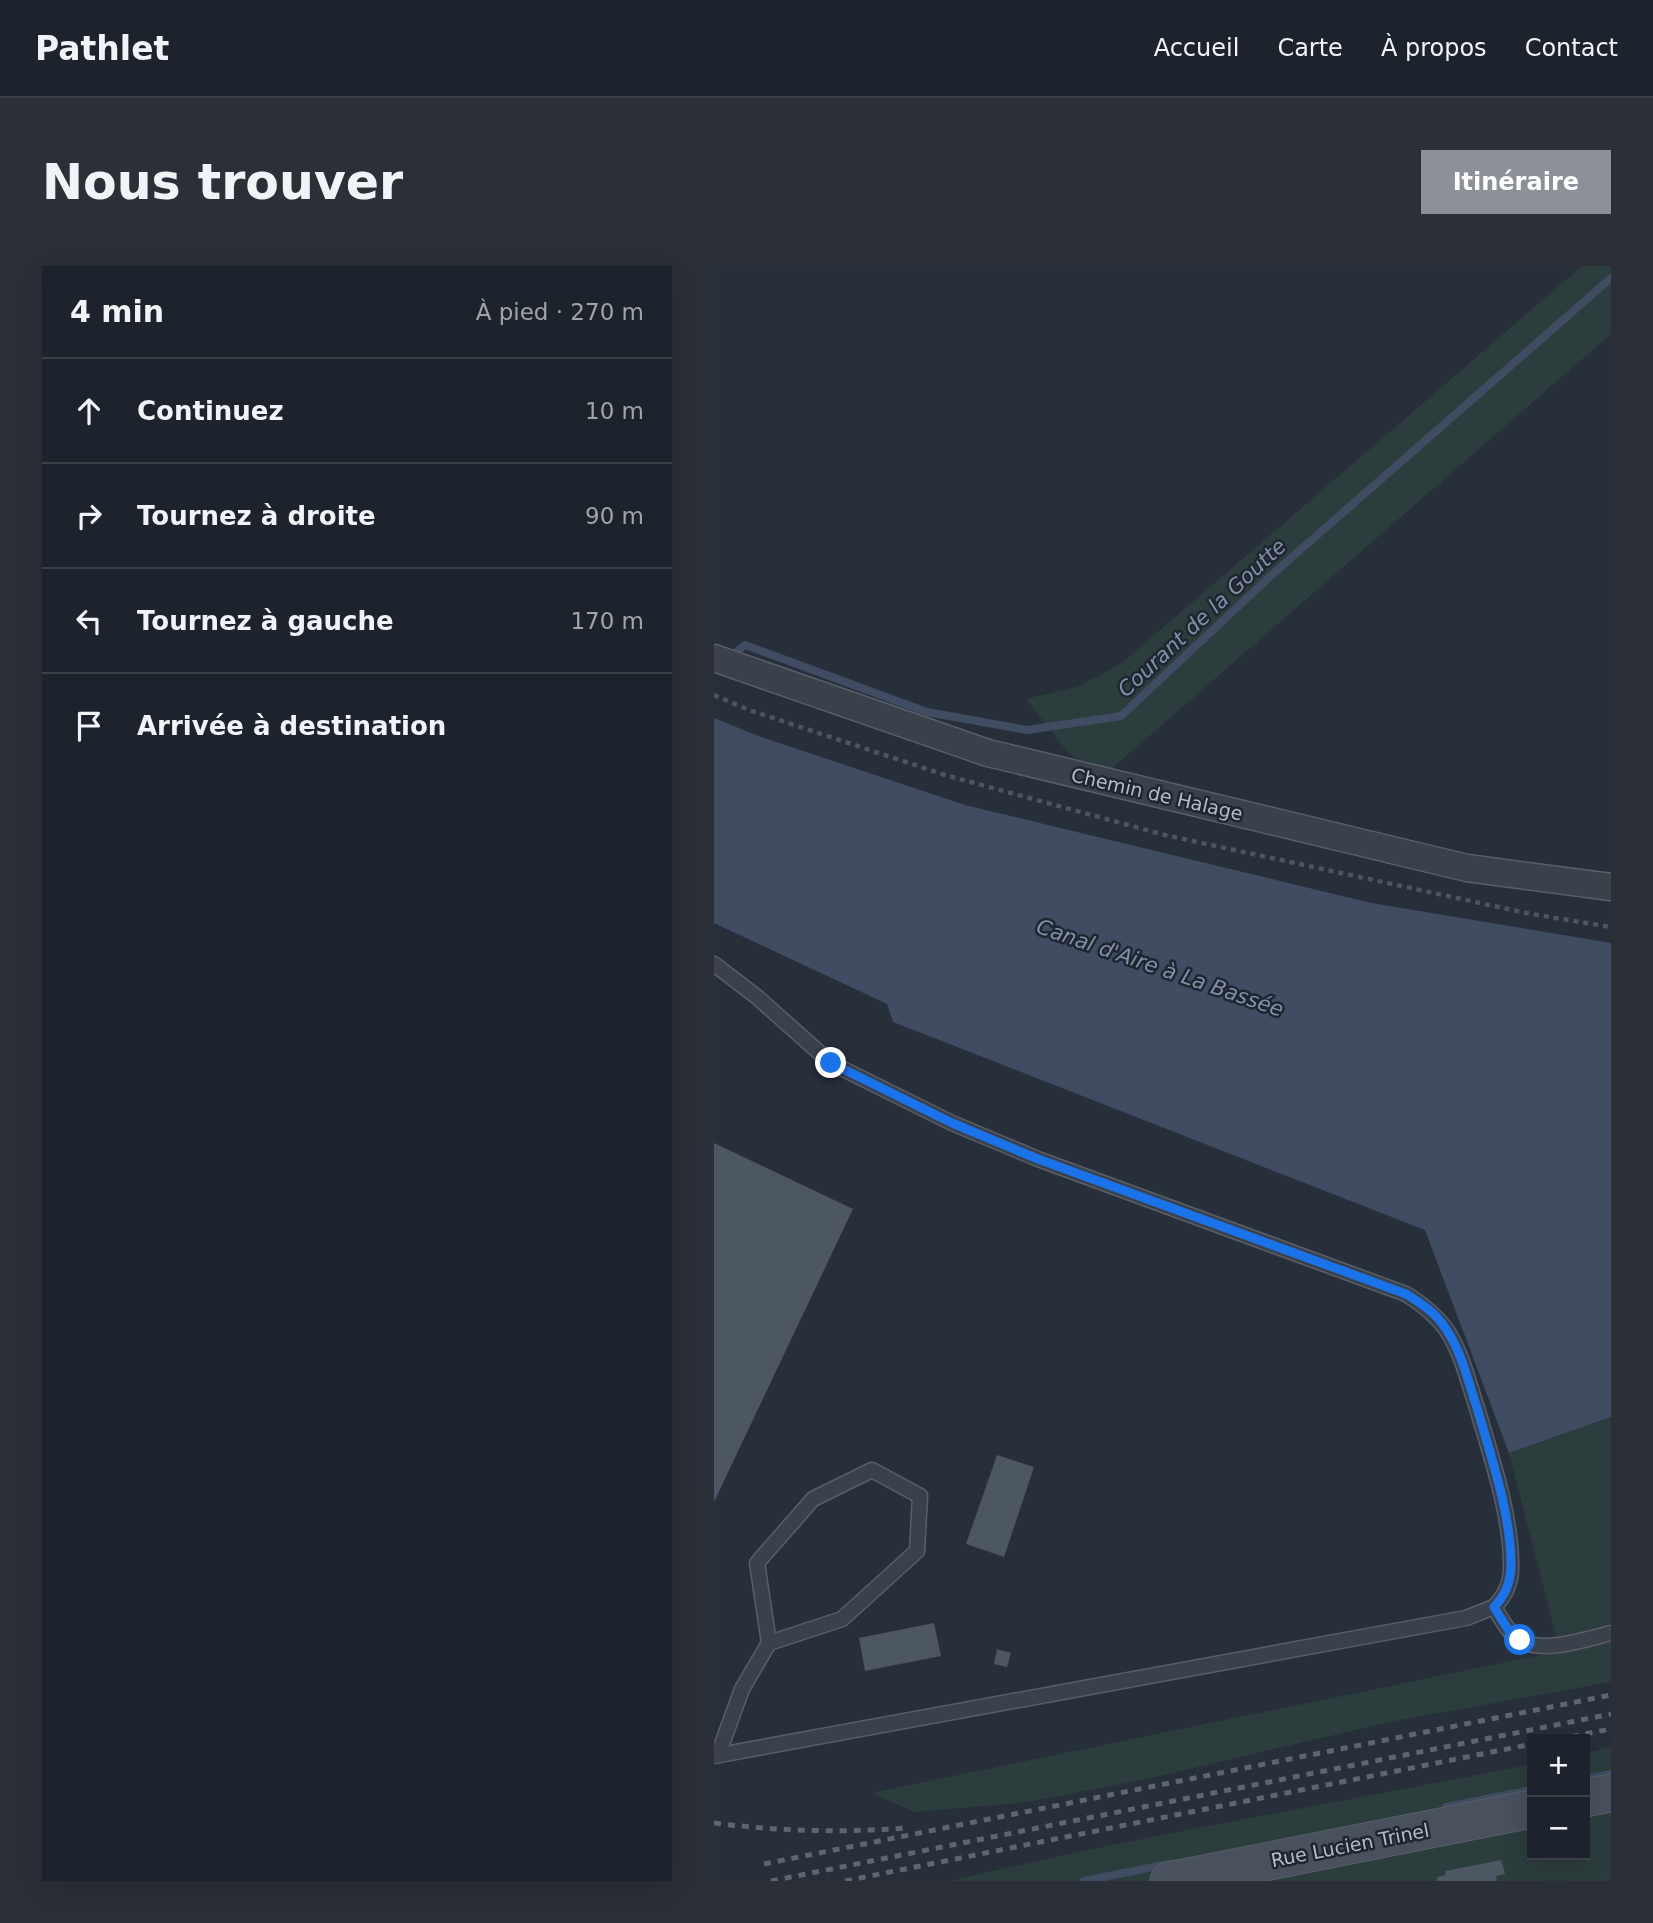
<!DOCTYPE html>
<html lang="fr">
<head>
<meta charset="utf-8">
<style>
	:root { --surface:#1d232c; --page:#2a2f38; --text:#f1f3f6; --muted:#a0a4a9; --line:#3b4048; --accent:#8c9099 }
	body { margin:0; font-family:"DejaVu Sans",sans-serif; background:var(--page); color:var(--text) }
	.controls { position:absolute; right:21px; bottom:21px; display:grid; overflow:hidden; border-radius:0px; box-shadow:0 7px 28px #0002 }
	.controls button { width:63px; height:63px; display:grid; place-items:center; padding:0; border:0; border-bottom:2px solid var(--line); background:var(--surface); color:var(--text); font:35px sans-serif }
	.stop { position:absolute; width:21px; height:21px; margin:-16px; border:5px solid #1a73e8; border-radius:50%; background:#fff }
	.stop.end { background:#1a73e8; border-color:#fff; box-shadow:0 2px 7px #0008 }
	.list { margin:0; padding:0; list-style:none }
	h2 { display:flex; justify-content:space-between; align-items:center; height:91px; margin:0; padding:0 28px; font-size:30px }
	h2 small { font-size:23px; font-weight:400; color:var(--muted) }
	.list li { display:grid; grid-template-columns:46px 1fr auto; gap:21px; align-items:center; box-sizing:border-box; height:105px; padding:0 28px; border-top:2px solid var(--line) }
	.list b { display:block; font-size:26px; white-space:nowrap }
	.list em { font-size:23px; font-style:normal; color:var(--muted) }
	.icon { flex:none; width:38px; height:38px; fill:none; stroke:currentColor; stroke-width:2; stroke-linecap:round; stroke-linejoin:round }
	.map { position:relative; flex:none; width:897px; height:1615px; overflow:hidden; border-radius:0px }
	header { display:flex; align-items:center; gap:42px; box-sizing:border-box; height:98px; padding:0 35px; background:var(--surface); border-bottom:2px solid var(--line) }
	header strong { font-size:33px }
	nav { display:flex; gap:38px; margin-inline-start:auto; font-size:24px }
	.intro { display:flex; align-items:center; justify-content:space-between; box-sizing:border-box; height:168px; padding:0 42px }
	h1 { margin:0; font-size:49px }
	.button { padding:18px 32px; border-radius:0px; background:var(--accent); color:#fff; font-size:24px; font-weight:700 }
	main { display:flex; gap:42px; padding:0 42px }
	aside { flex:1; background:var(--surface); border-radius:0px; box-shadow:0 7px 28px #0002 }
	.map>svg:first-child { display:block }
	.green { fill:#2c3d3e }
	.water { fill:#3f4c62 }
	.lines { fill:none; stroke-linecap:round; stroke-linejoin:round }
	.stream { stroke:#3f4c62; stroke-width:8 }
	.building { fill:#4d5663 }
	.lane-casing { stroke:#585f69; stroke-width:17 }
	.street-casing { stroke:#585f69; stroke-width:29 }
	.secondary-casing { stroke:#585f69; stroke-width:39 }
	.path { stroke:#49585b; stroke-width:4.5; stroke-dasharray:5 5; stroke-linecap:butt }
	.lane { stroke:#3a414b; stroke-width:14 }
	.street { stroke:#3a414b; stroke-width:26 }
	.secondary { stroke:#49505e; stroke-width:37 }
	.rail { stroke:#5d6572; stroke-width:5; stroke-dasharray:7 7; stroke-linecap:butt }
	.route { stroke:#1a73e8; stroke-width:9 }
	.labels { text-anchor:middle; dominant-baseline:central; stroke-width:5; stroke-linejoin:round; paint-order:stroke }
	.street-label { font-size:19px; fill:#b6bcc6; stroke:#1f2630 }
	.water-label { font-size:21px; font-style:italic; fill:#8291aa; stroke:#1f2630 }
</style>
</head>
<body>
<header>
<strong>Pathlet</strong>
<nav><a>Accueil</a><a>Carte</a><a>À propos</a><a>Contact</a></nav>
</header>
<div class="intro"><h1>Nous trouver</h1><a class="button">Itinéraire</a></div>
<main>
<aside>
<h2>4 min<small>À pied · 270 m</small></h2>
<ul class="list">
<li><svg class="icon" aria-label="ahead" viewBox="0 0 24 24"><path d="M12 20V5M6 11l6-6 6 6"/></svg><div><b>Continuez</b></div><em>10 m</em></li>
<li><svg class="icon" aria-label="right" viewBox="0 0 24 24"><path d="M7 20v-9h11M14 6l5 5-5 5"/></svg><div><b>Tournez à droite</b></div><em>90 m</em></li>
<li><svg class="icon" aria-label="left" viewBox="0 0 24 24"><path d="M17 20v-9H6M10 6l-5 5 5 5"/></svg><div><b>Tournez à gauche</b></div><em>170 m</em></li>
<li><svg class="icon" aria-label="arrive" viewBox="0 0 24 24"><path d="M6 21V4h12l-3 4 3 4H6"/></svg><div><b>Arrivée à destination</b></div></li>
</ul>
</aside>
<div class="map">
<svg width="897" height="1615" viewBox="0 0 897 1615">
	<rect width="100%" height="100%" fill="#272f3b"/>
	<g class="green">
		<polygon points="868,0 897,0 897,68 395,505 356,489 312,433 366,420 409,396"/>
		<polygon points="897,1151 897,1416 675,1456 437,1512 314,1536 201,1546 157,1527 846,1385 795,1187"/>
		<path d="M897 1481V1615H236C428 1569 624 1537 818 1498V1589H871V1487Z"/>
	</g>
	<polygon class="water" points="0,452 47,471 251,539 657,637 897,677 897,1151 795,1187 711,964 179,756 173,738 0,657"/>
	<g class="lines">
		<g class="stream">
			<polyline points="20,388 31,379 213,446 313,464 407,450 561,306 897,12"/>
			<polyline points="871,1513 897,1508"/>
			<polyline points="732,1541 818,1524"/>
			<polyline points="370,1615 455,1598"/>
		</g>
	</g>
	<g class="building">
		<polygon points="0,877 139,943 0,1236"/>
		<polygon points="283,1189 320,1201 290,1291 252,1278"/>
		<polygon points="220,1357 227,1390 151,1405 145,1372"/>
		<polygon points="283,1383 297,1387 293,1401 280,1398"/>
		<polygon points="787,1594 791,1608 782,1610 783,1615 723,1615 723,1611 732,1609 731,1605"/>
	</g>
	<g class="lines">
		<g class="lane-casing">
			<g id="lane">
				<path d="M0 698 43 731 117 797 238 857 324 893 692 1028C708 1038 721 1048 732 1063 748 1087 754 1115 763 1142 777 1190 797 1249 797 1298 798 1316 792 1329 780 1341"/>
				<polyline points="4,1489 28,1423 55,1377 128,1353 203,1285 206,1230 158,1204 99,1233 43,1297 55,1377"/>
				<path d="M0 1490 752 1352 780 1341C787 1352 793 1365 804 1373 826 1389 872 1373 897 1367"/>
			</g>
		</g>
		<g class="street-casing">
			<polyline id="street" points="0,392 274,487 753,602 897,621"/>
		</g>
		<g class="secondary-casing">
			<g id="secondary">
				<polyline points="871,1532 897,1527"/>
				<polyline points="455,1615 818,1543"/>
			</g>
		</g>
		<polyline class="path" points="0,429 35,444 231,509 451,569 817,648 897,661"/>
		<use href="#lane" class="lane"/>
		<use href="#street" class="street"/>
		<use href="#secondary" class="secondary"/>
		<g class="rail">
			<polyline points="844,1473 897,1463"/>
			<path d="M0 1557C64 1565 127 1567 191 1562"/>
			<polyline points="50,1598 897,1429"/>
			<polyline points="57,1615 897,1448"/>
			<polyline points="131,1615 818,1478"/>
		</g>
	</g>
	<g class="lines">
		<path class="route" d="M117 797 238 857 324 893 692 1028C708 1038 722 1047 732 1063 748 1087 754 1115 763 1142 777 1190 797 1249 797 1298 797 1316 792 1329 780 1341L793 1362 806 1374"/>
	</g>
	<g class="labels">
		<g class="street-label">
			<text transform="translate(443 528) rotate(13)">Chemin de Halage</text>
			<text transform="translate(636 1579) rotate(-11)">Rue Lucien Trinel</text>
		</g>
		<g class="water-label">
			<text transform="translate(488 352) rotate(-43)">Courant de la Goutte</text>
			<text transform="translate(446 702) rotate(19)">Canal d'Aire à La Bassée</text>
		</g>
	</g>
</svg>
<div class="controls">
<button>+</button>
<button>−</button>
</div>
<div class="stop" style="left:806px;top:1374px"></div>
<div class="stop end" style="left:117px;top:797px"></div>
</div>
</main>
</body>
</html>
